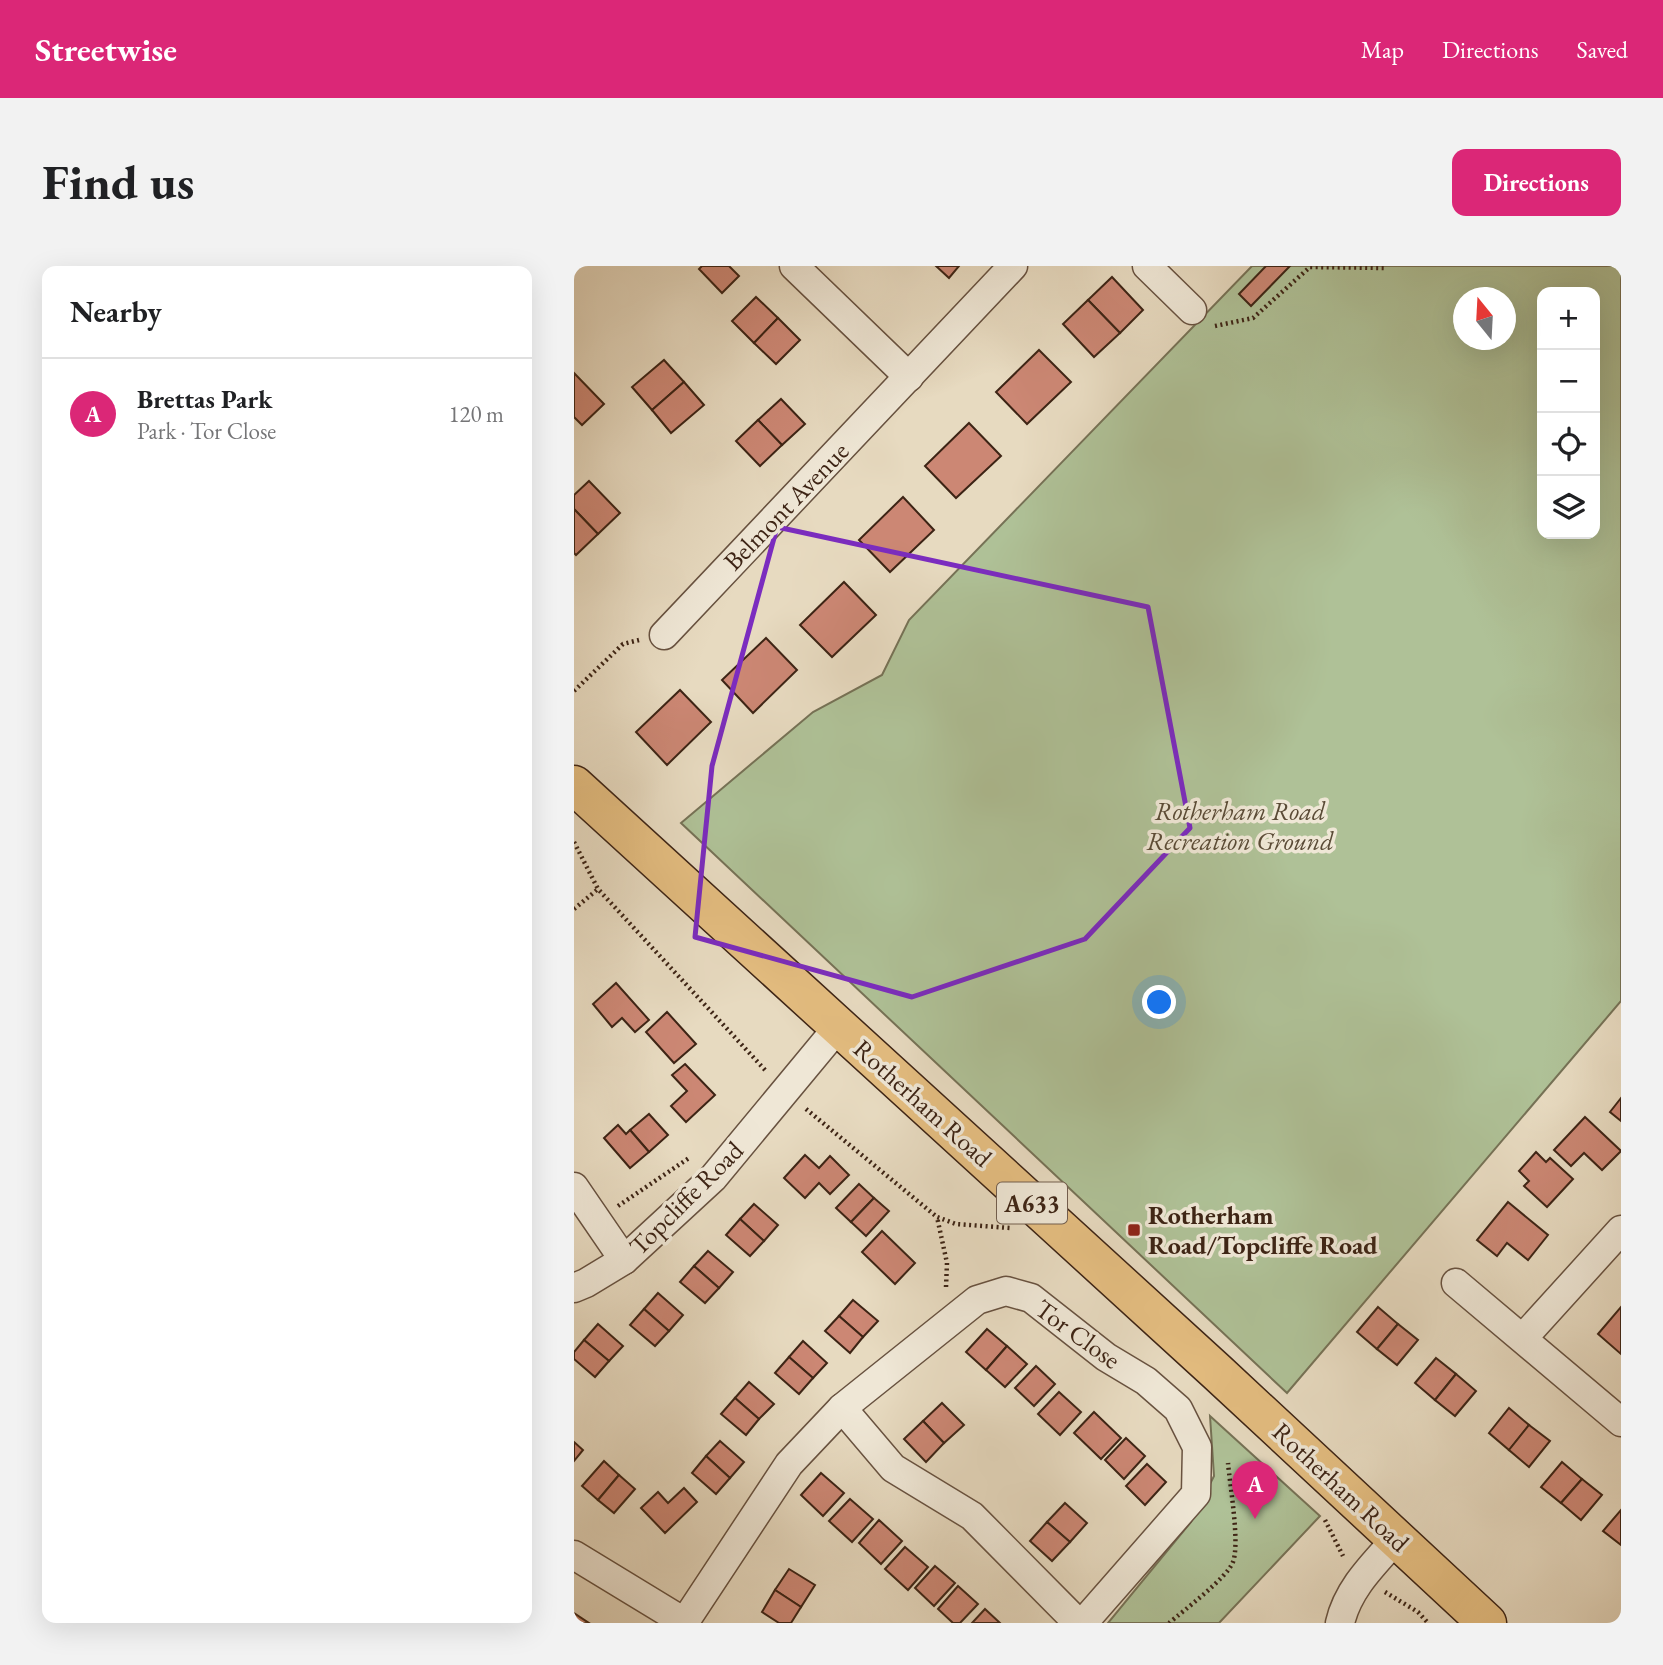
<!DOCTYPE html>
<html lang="en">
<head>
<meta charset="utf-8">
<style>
	:root { --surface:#fff; --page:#f2f2f2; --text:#202124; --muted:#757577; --line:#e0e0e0; --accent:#db2777 }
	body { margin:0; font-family:"EB Garamond",serif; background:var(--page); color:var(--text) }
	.controls { position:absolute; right:21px; top:21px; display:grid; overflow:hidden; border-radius:14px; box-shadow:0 7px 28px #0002 }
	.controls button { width:63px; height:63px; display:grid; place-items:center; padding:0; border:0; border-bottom:2px solid var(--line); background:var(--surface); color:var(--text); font:35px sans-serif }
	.compass { position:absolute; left:879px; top:21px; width:63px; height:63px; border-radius:50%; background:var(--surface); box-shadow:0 7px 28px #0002; rotate:342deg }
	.you { position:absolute; left:586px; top:737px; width:24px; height:24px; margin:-18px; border:5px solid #fff; border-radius:50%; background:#1a73e8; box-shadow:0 0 0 10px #1a73e833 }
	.badge { display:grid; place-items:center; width:46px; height:46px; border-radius:50%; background:var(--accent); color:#fff; font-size:23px; font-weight:700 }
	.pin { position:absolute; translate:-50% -58px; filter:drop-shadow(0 2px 4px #0008) }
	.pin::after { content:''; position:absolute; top:37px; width:24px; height:21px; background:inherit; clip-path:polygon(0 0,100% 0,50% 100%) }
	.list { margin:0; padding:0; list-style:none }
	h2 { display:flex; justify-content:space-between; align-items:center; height:91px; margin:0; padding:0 28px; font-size:30px }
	h2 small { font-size:23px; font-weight:400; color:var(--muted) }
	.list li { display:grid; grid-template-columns:46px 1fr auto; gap:21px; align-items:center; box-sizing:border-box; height:112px; padding:0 28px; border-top:2px solid var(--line) }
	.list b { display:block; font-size:26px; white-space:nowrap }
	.list p { margin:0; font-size:23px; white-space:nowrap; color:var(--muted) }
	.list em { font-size:23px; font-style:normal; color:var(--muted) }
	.icon { flex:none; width:38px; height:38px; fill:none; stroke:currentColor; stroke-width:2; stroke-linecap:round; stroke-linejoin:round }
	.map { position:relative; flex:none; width:1047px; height:1357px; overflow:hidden; border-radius:14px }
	header { display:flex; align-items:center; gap:42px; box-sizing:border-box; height:98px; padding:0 35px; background:var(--accent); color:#fff }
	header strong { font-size:33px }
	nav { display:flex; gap:38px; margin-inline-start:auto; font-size:24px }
	.intro { display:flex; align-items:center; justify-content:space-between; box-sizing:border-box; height:168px; padding:0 42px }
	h1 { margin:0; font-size:49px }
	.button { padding:18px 32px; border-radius:14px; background:var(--accent); color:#fff; font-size:24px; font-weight:700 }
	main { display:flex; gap:42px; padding:0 42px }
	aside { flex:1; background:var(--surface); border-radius:14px; box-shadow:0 7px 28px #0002 }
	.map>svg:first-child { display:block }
	.green { fill:#afc197; stroke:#767256; stroke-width:2; fill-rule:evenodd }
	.building { fill:#cc8774; stroke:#3d2415; stroke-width:2 }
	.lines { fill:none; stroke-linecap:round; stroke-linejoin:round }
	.street-casing { stroke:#685240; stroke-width:31 }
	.primary-casing { stroke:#3d2415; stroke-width:41 }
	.path { stroke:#3d2415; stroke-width:4.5; stroke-dasharray:2 3.5; stroke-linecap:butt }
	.street { stroke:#efe7d6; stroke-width:28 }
	.primary { stroke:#e4bd80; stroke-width:38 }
	.marked { fill:none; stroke:#7b2cbf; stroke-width:5; stroke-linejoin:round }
	.poi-dot { fill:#8f2418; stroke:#efe7d6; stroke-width:2.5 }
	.labels { text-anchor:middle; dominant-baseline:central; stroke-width:7; stroke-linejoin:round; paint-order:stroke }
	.shield { fill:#efe7d6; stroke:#725e4f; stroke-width:2 }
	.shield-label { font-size:24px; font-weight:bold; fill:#3d2415 }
	.street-label { font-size:26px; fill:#3d2415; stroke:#efe7d6 }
	.park-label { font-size:26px; font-style:italic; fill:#5a4b36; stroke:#efe7d6 }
	.poi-label { font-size:26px; font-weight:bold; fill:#3d2415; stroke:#efe7d6; text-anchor:start }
</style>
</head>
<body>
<header>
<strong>Streetwise</strong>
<nav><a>Map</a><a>Directions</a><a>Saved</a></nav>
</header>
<div class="intro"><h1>Find us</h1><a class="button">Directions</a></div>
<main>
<aside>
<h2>Nearby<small></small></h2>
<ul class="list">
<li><span class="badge">A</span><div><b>Brettas Park</b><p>Park · Tor Close</p></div><em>120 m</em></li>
</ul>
</aside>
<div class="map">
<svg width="1047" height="1357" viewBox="0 0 1047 1357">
	<rect width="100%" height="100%" fill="#e7dac0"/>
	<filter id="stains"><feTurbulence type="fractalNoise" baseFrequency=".00286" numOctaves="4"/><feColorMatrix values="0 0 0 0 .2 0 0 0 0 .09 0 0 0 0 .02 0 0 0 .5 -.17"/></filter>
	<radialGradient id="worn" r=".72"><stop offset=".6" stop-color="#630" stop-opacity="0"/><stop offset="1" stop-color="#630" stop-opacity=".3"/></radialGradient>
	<g class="green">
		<path d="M678 0H1047V735L713 1127 107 557 239 446 308 409 335 354ZM968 26H1021V268H968ZM890 32H932V74H890Z"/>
		<polygon points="636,1150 746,1250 645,1357 534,1357 617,1256 640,1210"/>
	</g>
	<g class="building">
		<polygon points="128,0 155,0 165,10 148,27 125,3"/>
		<polygon points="362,0 385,0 375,12"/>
		<polygon points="692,0 716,0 677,40 665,28"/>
		<polygon points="538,11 569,44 546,67 514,34"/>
		<polygon points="182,31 204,52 180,77 158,55"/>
		<polygon points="514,34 546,67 520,91 489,58"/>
		<polygon points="204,52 226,74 202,98 180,77"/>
		<polygon points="465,84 497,116 453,158 422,126"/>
		<polygon points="90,94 110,116 78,144 58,121"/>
		<polygon points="0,107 30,138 8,159 0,151"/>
		<polygon points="110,116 130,139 97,167 78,144"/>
		<polygon points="207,133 231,158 208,179 184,154"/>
		<polygon points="184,154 208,179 186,200 162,175"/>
		<polygon points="395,157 427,190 382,232 351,200"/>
		<polygon points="15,215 46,247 24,268 0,243 0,229"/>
		<polygon points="329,231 360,264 316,306 285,274"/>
		<polygon points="0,243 24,268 2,289 0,287"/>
		<polygon points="270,316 302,349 258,391 226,359"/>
		<polygon points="192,372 223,404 179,447 148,414"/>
		<polygon points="106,424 137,456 93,499 62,466"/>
		<polygon points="42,717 75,754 61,766 48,752 38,761 19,738"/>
		<polygon points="93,746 122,778 100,797 72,766"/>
		<polygon points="111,798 141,829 112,856 97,840 113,825 98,809"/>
		<polygon points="1047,832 1047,855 1036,846"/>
		<polygon points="75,848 94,869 75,886 56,864"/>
		<polygon points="1011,851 1047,885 1028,904 1010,887 997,900 980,884"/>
		<polygon points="44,859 52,868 56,864 75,886 56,902 30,872"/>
		<polygon points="962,886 972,896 976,892 999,913 973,941 950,920 955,915 945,905"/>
		<polygon points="231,889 245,902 256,890 275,909 256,928 245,917 231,932 210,912"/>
		<polygon points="285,918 300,932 277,956 262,942"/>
		<polygon points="300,932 315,945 292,970 277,956"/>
		<polygon points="934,936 974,969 954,994 933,977 923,990 903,974"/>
		<polygon points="180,938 204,959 190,975 166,953"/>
		<polygon points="166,953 190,975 176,990 152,969"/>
		<polygon points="308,965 341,997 321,1018 288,986"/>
		<polygon points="134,985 159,1006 145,1022 120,1000"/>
		<polygon points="120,1000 145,1022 131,1037 106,1016"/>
		<polygon points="84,1027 109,1049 95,1065 70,1043"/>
		<polygon points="279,1034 304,1055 289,1071 265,1050"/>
		<polygon points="804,1041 824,1058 803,1083 783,1066"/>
		<polygon points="1047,1041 1047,1088 1024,1068"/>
		<polygon points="70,1043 95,1065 81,1080 56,1059"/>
		<polygon points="265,1050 289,1071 276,1087 251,1065"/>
		<polygon points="24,1058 49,1080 35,1095 10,1074"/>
		<polygon points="824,1058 844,1074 823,1099 803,1083"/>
		<polygon points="413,1063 433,1080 412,1104 392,1086"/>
		<polygon points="10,1074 35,1095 21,1111 0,1093 0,1086"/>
		<polygon points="229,1075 253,1097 239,1112 215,1091"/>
		<polygon points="433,1080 453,1098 431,1121 412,1104"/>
		<polygon points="215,1091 239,1112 225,1128 201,1107"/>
		<polygon points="862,1092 882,1108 861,1134 841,1117"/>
		<polygon points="462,1100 481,1118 460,1140 441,1122"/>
		<polygon points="882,1108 902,1125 881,1150 861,1134"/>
		<polygon points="175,1116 200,1138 185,1153 161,1132"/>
		<polygon points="485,1126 507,1146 486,1169 464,1148"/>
		<polygon points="161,1132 185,1153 172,1169 147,1148"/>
		<polygon points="368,1137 390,1159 370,1177 349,1155"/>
		<polygon points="935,1142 955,1159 935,1184 915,1167"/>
		<polygon points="520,1146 547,1172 527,1193 500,1167"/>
		<polygon points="349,1155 370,1177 352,1196 330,1173"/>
		<polygon points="955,1159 976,1175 955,1201 935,1184"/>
		<polygon points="552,1172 571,1190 550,1213 531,1194"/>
		<polygon points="146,1175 170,1196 156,1212 132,1190"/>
		<polygon points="0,1176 9,1184 0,1195"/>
		<polygon points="132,1190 156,1212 142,1228 118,1207"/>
		<polygon points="30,1195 45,1209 24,1234 8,1220"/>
		<polygon points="988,1196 1008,1213 987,1237 967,1221"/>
		<polygon points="573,1198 592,1216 571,1239 552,1220"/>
		<polygon points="247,1207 270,1227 249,1250 227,1229"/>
		<polygon points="45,1209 61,1223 40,1247 24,1234"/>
		<polygon points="1008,1213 1028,1229 1007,1254 987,1237"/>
		<polygon points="110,1222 123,1236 91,1267 67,1242 84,1226 94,1237"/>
		<polygon points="276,1233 299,1253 278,1276 255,1255"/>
		<polygon points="491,1237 513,1257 496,1276 473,1256"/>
		<polygon points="1047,1244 1047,1279 1029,1265"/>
		<polygon points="305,1254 328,1275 307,1298 285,1277"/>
		<polygon points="473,1256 496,1276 478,1295 456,1275"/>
		<polygon points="331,1281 354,1301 334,1324 311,1303"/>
		<polygon points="361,1300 381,1317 360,1340 341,1322"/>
		<polygon points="215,1303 241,1319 227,1341 201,1324"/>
		<polygon points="384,1320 404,1338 386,1357 379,1357 364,1343"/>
		<polygon points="201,1324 227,1341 217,1357 205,1357 188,1346"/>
		<polygon points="411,1343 426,1357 398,1357"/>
		<polygon points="0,1347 15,1357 0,1357"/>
	</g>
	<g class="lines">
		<g class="street-casing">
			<g id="street">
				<polyline points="220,0 335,111"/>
				<polyline points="573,0 618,44"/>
				<polyline points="90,369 439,0"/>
				<polyline points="0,921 50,994"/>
				<polyline points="882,1017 1047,1156"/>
				<polyline points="0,1022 12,1017 50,994 139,912 265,760"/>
				<polyline points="949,1072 1047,964"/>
				<polyline points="268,1142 319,1202 398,1250 504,1357"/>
				<polyline points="0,1289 110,1356"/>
				<polyline points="110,1357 215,1198 268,1142 403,1034 432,1025 457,1032 532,1091 572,1115 604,1143 623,1181 622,1228 509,1357"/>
				<path d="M766 1357C774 1322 800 1298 823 1272"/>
			</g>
		</g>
		<g class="primary-casing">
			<polyline id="primary" points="0,519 643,1106 913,1357"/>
		</g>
		<g class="path">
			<polyline points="641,60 679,52 736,1 810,2 811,0"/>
			<polyline points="0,425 49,378 65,374"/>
			<polyline points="0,576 24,623 192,805"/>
			<polyline points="0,643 24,623"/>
			<polyline points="232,843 363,951"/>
			<polyline points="44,940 115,892"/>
			<polyline points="372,1021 373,997 363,951 382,958 436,962"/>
			<polyline points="751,1254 769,1290"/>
			<polyline points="811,1326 844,1346 854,1357"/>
			<path d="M595 1357C609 1345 653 1312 659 1296 666 1277 656 1220 654 1197"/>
		</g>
		<use href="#street" class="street"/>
		<use href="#primary" class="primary"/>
	</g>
	<path class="marked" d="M203 261 574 341 616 562 511 673 338 731 121 671 138 500Z"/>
	<rect class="poi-dot" x="553" y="957" width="14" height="14" rx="3.5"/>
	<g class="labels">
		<rect class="shield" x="423" y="916.5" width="70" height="41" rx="5"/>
		<g class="shield-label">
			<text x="458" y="937">A633</text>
		</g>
		<g class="street-label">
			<text transform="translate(212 240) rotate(-46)">Belmont Avenue</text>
			<text transform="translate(349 837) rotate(42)">Rotherham Road</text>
			<text transform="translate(112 932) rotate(-45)">Topcliffe Road</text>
			<text transform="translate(504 1068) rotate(36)">Tor Close</text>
			<text transform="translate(767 1221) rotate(43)">Rotherham Road</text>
		</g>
		<g class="park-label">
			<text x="666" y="545">Rotherham Road<tspan x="666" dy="30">Recreation Ground</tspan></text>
		</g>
		<g class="poi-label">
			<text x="574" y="949">Rotherham<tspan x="574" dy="30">Road/Topcliffe Road</tspan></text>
		</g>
	</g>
	<rect width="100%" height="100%" filter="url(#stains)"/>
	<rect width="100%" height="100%" fill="url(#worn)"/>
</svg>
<div class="controls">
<button>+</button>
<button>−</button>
<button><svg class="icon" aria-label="locate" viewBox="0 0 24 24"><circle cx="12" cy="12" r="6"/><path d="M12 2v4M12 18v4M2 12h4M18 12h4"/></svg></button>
<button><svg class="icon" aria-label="layers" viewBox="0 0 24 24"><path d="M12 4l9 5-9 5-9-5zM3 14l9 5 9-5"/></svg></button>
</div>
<svg class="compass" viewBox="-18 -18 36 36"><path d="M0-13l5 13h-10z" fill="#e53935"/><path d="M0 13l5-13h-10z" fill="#757577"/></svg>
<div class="you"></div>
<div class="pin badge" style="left:681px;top:1253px">A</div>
</div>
</main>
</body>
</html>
